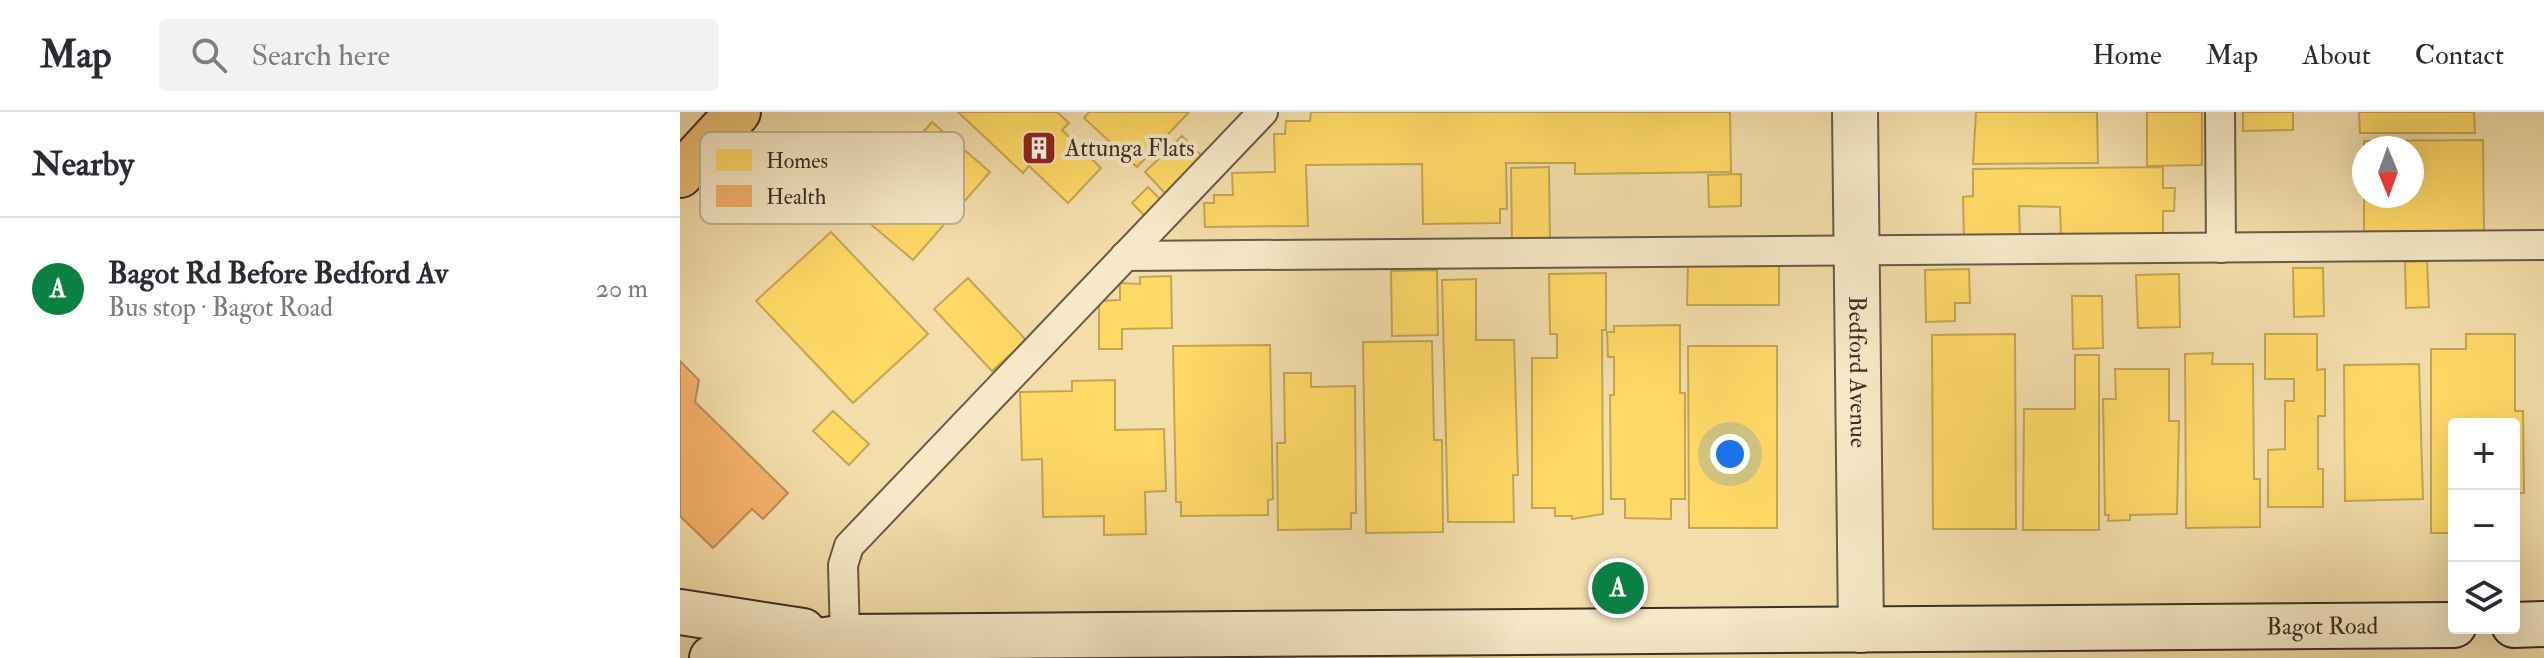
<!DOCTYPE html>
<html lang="en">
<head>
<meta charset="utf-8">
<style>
	:root { --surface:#fff; --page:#f2f2f3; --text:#2b2b33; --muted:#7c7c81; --line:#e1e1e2; --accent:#0b8043 }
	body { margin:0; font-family:"IM FELL Double Pica",serif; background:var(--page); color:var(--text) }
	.controls { position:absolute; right:24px; bottom:24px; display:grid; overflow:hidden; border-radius:8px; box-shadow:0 8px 32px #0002 }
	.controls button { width:72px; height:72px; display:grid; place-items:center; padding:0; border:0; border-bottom:2px solid var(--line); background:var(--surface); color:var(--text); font:40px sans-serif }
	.compass { position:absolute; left:1672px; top:24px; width:72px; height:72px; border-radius:50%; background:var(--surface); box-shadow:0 8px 32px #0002; rotate:179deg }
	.you { position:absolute; left:1050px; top:342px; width:28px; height:28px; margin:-20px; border:6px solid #fff; border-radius:50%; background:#1a73e8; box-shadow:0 0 0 12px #1a73e833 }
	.badge { display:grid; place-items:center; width:52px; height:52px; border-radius:50%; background:var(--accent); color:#fff; font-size:26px; font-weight:700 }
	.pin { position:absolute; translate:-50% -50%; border:4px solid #fff; box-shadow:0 2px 8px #0006 }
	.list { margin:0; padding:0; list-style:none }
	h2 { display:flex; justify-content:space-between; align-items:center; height:104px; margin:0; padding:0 32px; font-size:34px }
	h2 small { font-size:26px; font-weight:400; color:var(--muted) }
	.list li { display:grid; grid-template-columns:52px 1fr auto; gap:24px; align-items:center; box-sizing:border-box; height:144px; padding:0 32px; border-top:2px solid var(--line) }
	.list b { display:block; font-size:30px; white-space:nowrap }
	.list p { margin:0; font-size:26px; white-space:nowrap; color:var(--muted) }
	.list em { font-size:26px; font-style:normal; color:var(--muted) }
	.icon { flex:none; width:44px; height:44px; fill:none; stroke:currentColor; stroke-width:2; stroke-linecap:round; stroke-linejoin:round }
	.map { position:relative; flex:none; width:1864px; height:546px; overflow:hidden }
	header { display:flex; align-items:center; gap:48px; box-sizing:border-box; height:112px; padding:0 40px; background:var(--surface); border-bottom:2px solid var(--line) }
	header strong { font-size:38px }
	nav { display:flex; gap:44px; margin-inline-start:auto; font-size:28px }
	.search { width:560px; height:72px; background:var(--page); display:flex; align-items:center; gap:20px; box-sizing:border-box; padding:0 28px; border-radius:8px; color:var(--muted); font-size:30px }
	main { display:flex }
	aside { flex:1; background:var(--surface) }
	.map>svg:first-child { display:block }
	.homes { fill:#ffd966; stroke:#c4a652; stroke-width:2 }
	.health { fill:#f6b26b; stroke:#be8b56; stroke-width:2 }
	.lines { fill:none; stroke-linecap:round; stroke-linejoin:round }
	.service-casing { stroke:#685b46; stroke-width:32 }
	.minor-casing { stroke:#685b46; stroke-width:48 }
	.secondary-casing { stroke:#3a3025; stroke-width:48 }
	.primary-casing { stroke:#3a3025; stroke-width:48 }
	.service { stroke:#f7e9c8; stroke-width:28 }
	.minor { stroke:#f7e9c8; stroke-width:44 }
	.secondary { stroke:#f7e9c8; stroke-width:44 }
	.primary { stroke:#eabe75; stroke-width:44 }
	.labels { text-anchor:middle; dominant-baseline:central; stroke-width:8; stroke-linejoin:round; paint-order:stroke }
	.poi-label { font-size:24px; fill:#3a3025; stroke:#f7e9c8; text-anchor:start }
	.street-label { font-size:24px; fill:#3a3025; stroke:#f7e9c8 }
	.key { fill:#f7e9c8; stroke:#beb297; stroke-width:2 }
	.key-label { font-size:22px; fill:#3a3025 }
</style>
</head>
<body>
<header>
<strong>Map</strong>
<div class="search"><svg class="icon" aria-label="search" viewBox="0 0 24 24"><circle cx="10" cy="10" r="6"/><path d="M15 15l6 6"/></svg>Search here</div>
<nav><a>Home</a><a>Map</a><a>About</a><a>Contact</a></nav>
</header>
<main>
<aside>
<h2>Nearby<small></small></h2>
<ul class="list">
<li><span class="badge">A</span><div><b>Bagot Rd Before Bedford Av</b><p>Bus stop · Bagot Road</p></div><em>20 m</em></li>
</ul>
</aside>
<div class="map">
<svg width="1864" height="546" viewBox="0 0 1864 546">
	<rect width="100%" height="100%" fill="#f3ddaa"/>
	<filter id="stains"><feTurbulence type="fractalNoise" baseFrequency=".0025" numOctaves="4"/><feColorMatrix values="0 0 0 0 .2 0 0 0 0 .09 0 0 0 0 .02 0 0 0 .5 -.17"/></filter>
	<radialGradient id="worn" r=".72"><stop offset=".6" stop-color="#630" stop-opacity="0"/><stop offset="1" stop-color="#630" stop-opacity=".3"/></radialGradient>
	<g class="homes">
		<polygon points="278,0 377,0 389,11 382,18 421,56 388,91 349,54 343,61"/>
		<polygon points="409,0 509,0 457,55 404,6"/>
		<polygon points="631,0 1050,0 1051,60 895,62 895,51 826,51 827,97 820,97 820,111 743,112 742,52 626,53 628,114 525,115 524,91 534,91 534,83 553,83 552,61 595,60 594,22 605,22 606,9 630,9"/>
		<polygon points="1296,0 1417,0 1418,51 1293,52"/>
		<polygon points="1467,0 1522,0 1522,53 1467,54"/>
		<polygon points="1563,0 1613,0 1613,18 1563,19"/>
		<polygon points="1679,0 1794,0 1795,21 1680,21"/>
		<polygon points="252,10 310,60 233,148 174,98"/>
		<polygon points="502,24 522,44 485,81 465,60"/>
		<polygon points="1803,28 1804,122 1684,123 1684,84 1732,84 1732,36 1684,36 1684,29"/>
		<polygon points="869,55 870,131 832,132 831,56"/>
		<polygon points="1483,55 1483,76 1495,76 1494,99 1483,99 1483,124 1381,126 1380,95 1339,94 1340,126 1284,127 1283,85 1293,84 1293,57"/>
		<polygon points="1061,62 1061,94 1029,95 1028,63"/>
		<polygon points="468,75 482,89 466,105 452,91"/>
		<polygon points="151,120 248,222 173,291 76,189"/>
		<polygon points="1747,149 1749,195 1726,196 1725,150"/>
		<polygon points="1008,152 1099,153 1099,193 1007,193"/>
		<polygon points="1613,156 1643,156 1644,204 1614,205"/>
		<polygon points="1289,157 1290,191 1275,191 1275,209 1246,210 1245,158"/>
		<polygon points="757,158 758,223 712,224 711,159"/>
		<polygon points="926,161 926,218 922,218 923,402 892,407 892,404 875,404 875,396 852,396 852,246 877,246 877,222 870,222 869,162"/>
		<polygon points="1499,162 1500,215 1458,216 1456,163"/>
		<polygon points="491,164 492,216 442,217 442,237 419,237 419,189 440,188 440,171 460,172 460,165"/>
		<polygon points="288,166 346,228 312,259 254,197"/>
		<polygon points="796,167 796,228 834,228 838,363 833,363 834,410 768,410 762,168"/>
		<polygon points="1392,184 1422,184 1423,236 1393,237"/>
		<polygon points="1000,213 1000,281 1005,281 1005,387 991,387 991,407 945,406 945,387 931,387 930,283 934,283 934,245 928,245 927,220 934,220 934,214"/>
		<polygon points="1335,222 1336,417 1253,417 1252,223"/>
		<polygon points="1585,222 1637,222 1637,258 1645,257 1645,304 1638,304 1638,357 1643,357 1643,395 1588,395 1588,338 1605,337 1605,289 1614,289 1614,267 1585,267"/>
		<polygon points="1786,222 1835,222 1835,299 1843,299 1844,381 1834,381 1834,312 1774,312 1774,421 1751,421 1751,237 1786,237"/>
		<polygon points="752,229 754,328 762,328 763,420 686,421 683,230"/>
		<polygon points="590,233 593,387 588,388 588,403 501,404 501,390 496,390 493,234"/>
		<polygon points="1008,234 1097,234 1097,416 1009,416"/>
		<polygon points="1533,241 1532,252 1573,252 1574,367 1580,367 1580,415 1506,416 1505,242"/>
		<polygon points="1395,243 1419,243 1419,418 1343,418 1344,297 1395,297"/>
		<polygon points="1739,252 1743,387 1665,389 1664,253"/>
		<polygon points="1435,257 1489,257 1489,309 1499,309 1497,402 1450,403 1450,408 1428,409 1429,403 1425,403 1423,287 1436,287"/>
		<polygon points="604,261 631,261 631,275 675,274 676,401 671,401 671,417 598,418 597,331 605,331"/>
		<polygon points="435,268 435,318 484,317 486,379 465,380 466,422 424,423 424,404 363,405 362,347 342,348 340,280 392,279 392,269"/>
		<polygon points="153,299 189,332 169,353 133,319"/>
	</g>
	<polygon class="health" points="0,249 19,268 15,290 108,381 83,407 72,397 33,436 0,404"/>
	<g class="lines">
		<g class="service-casing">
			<g id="service">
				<polyline points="1540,0 1541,136"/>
				<polyline points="445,144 1864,133"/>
				<polyline points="165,525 163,453 169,434 583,0"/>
			</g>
		</g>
		<g class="minor-casing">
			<g id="minor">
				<path id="s1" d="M1175 0 1181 518"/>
			</g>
		</g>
		<g class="secondary-casing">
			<g id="secondary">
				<polyline points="0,500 123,519"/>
				<polyline points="1834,513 1864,512"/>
				<path id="s2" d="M32 546 165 525 1774 513"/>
			</g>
		</g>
		<g class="primary-casing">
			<polyline id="primary" points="0,63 58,0"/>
		</g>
		<use href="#service" class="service"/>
		<use href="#minor" class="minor"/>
		<use href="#secondary" class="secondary"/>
		<use href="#primary" class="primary"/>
	</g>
	<defs>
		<g id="building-square" transform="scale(1.8)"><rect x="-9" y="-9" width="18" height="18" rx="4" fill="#8f2418" stroke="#f7e9c8"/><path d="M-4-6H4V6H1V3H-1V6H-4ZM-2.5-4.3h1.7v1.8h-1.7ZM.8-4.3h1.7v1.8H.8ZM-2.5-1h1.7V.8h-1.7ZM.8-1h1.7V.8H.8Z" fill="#fff"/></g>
	</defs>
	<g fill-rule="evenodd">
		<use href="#building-square" x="359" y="36"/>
	</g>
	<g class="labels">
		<g class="poi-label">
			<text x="385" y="36">Attunga Flats</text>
		</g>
		<g class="street-label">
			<text stroke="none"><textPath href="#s1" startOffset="260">Bedford Avenue</textPath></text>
			<text stroke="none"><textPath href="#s2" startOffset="1612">Bagot Road</textPath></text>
		</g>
	</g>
	<rect x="20" y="20" width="264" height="92" rx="12" class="key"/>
	<rect x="36" y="37" width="36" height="22" fill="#ffd966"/>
	<rect x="36" y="73" width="36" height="22" fill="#f6b26b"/>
	<g class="key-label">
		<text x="86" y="56">Homes</text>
		<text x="86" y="92">Health</text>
	</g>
	<rect width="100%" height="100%" filter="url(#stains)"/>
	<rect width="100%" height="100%" fill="url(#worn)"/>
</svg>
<div class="controls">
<button>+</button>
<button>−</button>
<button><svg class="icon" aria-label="layers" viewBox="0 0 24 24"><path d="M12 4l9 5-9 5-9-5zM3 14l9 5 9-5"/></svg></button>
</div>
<svg class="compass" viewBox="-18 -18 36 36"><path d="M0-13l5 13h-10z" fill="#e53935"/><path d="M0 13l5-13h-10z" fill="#7c7c81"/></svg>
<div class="you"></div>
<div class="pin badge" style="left:938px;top:476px">A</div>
</div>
</main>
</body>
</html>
